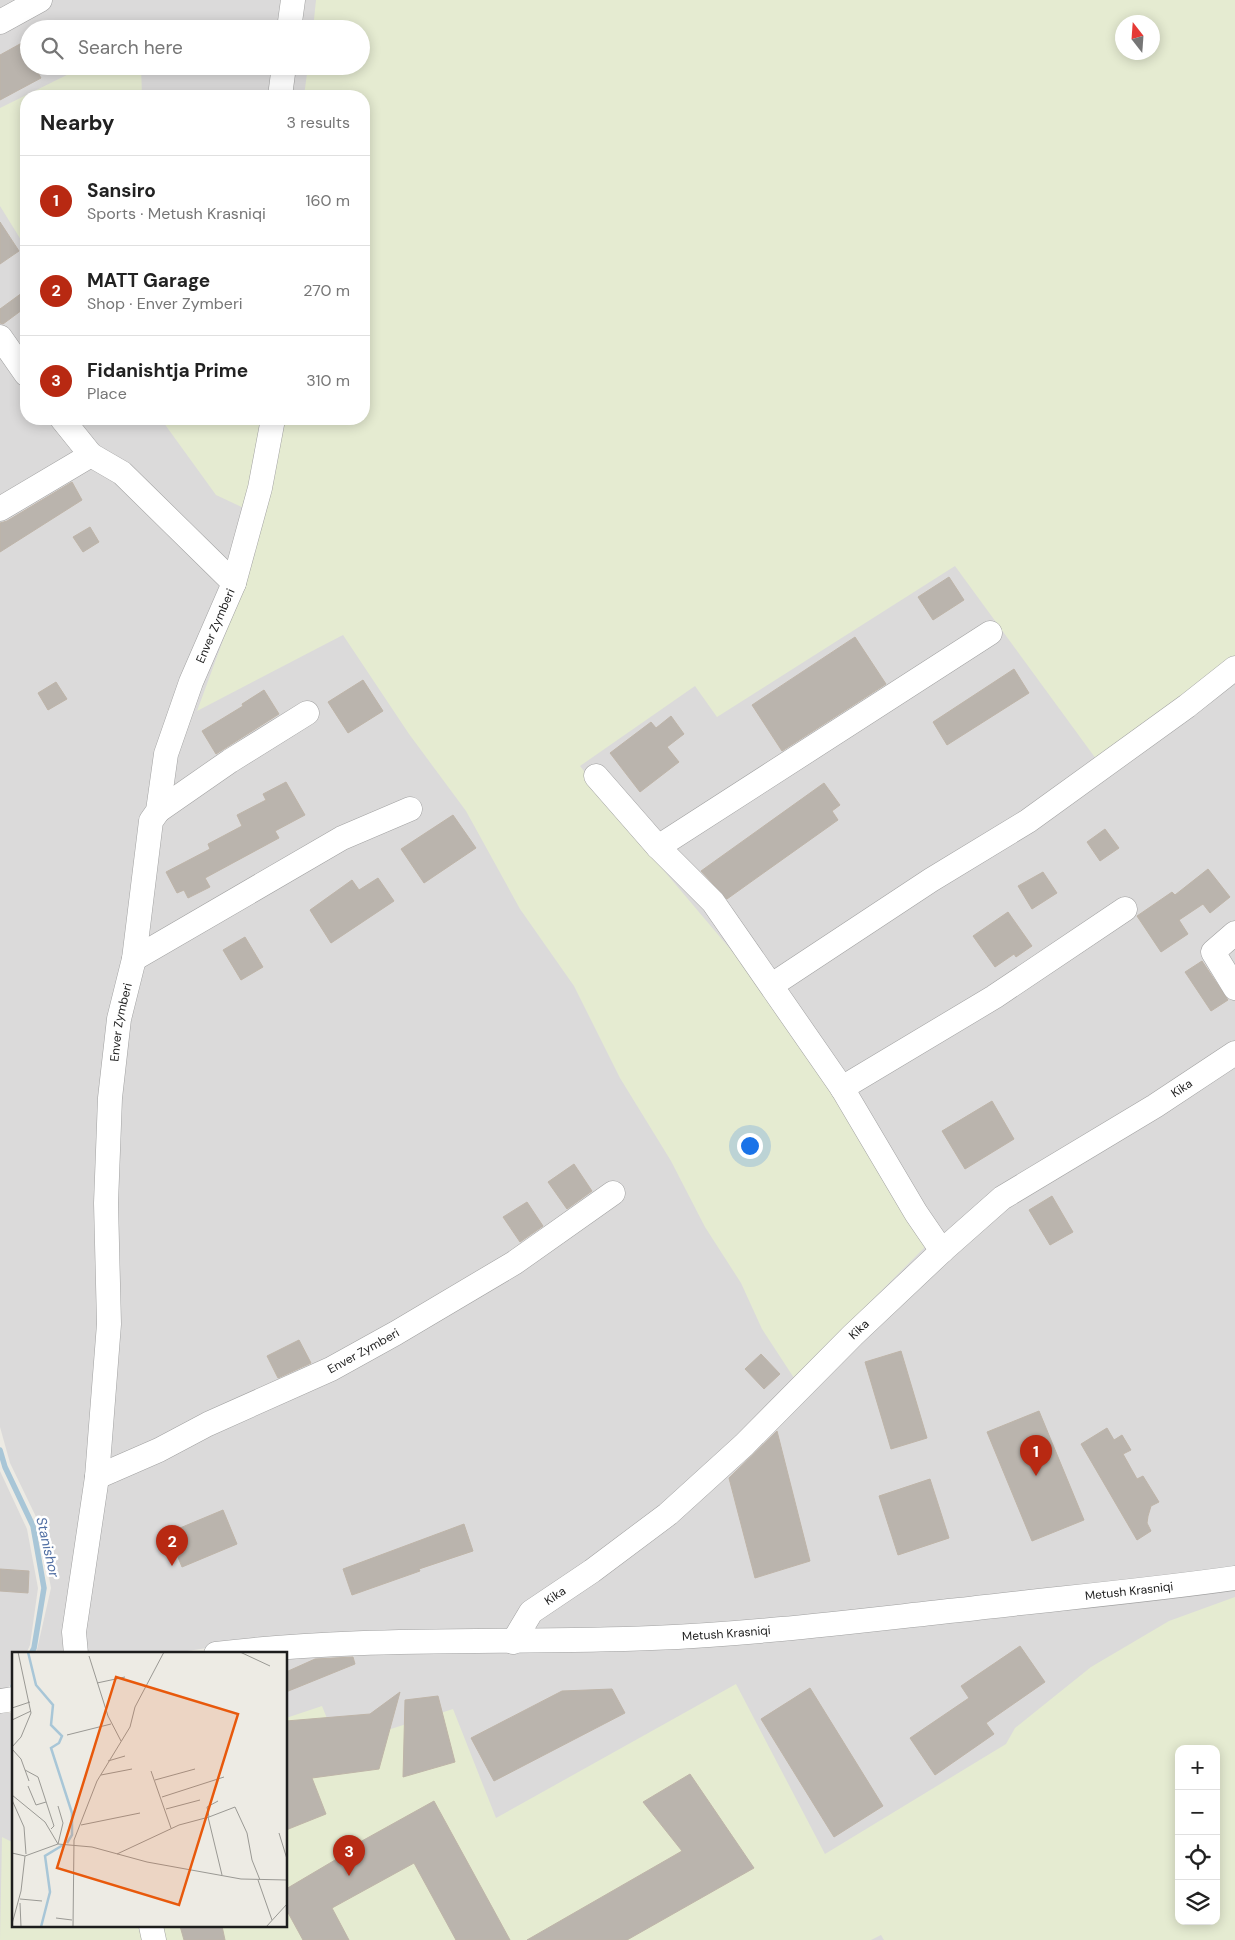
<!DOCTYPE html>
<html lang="en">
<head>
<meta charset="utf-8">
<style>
	:root { --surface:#fff; --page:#f2f2f2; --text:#222; --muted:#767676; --line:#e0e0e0; --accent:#b82912 }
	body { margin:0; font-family:"DM Sans",sans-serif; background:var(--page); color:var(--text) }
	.controls { position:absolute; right:15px; bottom:15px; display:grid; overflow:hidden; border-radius:10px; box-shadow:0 2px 12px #0003 }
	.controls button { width:45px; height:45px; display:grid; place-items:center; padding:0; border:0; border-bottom:1px solid var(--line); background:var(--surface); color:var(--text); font:25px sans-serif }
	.compass { position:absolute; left:1115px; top:15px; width:45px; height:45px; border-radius:50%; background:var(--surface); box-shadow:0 2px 12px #0003; rotate:343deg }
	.you { position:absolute; left:749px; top:1145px; width:18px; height:18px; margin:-12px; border:4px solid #fff; border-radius:50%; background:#1a73e8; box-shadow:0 0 0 8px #1a73e833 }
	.badge { display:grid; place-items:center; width:32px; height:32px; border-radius:50%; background:var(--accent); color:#fff; font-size:16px; font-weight:700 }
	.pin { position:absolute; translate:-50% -41px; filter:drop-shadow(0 1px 2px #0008) }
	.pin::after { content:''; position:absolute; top:26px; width:18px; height:15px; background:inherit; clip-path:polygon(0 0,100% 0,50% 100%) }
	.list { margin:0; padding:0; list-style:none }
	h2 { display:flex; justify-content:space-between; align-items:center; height:65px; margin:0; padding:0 20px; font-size:21px }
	h2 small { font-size:16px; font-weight:400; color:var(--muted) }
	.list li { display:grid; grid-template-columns:32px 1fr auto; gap:15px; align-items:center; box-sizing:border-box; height:90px; padding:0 20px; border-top:1px solid var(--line) }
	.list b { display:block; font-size:19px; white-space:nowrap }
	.list p { margin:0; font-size:16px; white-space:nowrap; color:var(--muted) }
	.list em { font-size:16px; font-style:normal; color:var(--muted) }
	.icon { flex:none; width:28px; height:28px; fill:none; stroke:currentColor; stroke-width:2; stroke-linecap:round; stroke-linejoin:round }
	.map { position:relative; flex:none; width:1235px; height:1940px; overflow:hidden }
	.search { position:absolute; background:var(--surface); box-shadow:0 2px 12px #0003; left:20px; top:20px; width:350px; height:55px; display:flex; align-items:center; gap:12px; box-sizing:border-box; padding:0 18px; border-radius:28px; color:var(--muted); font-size:19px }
	.panel { position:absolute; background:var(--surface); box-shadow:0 2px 12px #0003; left:20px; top:90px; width:350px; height:335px; border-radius:20px }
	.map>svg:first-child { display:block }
	.residential { fill:#dbdada; fill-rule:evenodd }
	.farmland { fill:#e5ebd1; fill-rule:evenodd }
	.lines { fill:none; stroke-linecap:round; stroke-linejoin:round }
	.stream { stroke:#a8c6d7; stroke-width:5.5 }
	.building { fill:#bab4ad; stroke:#beb4a8 }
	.minor-casing { stroke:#a1a1a1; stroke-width:25 }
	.minor { stroke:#fff; stroke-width:24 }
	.labels { text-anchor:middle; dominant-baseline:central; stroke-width:5; stroke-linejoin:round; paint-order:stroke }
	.street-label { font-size:12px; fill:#1d1d1d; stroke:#fff }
	.water-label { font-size:14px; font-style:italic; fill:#5270a4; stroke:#fff }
	.inset-river { fill:none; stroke:#a8c6d7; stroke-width:2.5 }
	.inset-road { fill:none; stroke:#9a9994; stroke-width:1 }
	.view { fill:#e8590c; fill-opacity:0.15; stroke:#e8590c; stroke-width:2.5 }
	.inset-edge { fill:none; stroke:#1d1d1d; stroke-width:2.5 }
</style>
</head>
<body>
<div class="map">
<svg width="1235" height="1940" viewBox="0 0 1235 1940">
	<rect width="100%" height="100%" fill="#edebe4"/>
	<g class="residential">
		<path d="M0 0H1235V1570L657 1631 267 1639 167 1654H36L51 1588 39 1523 10 1463 0 1427ZM1122 22H1152V52H1122ZM29 29H361V66H29ZM26 96H364V419H26Z"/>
		<polygon points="0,1471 27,1529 38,1588 30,1645 26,1654 14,1654 14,1677 9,1687 0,1694"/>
		<path d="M1235 1586V1940H0V1713H14V1926H286V1655ZM1179 1749H1216V1921H1179Z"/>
	</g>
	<g class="farmland">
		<path d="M316 0H1235V659L1099 763 955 566 717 717 695 686 580 766 660 866 764 989 841 1102 928 1244 794 1378 762 1329 741 1283 705 1227 671 1161 620 1078 574 986 520 909 466 811 409 734 343 635 197 711 254 556 263 517 216 495 161 419H364V96H304L308 66H361V29H313ZM1122 22H1152V52H1122Z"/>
		<polygon points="85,66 141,66 142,96 26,96 26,248 0,206 0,108"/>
		<path d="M1235 1597V1940H884L881 1935 871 1940H0L2 1837 14 1843V1926H286V1718L322 1706 338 1746 453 1709 496 1818 736 1684 825 1854 1006 1744 1015 1728 1091 1667 1169 1621ZM1179 1749H1216V1921H1179Z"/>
	</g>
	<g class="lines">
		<g class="stream">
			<polyline points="0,1450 5,1467 33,1526 44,1588 34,1648 31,1654"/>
			<polyline points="13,1686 14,1684"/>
		</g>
	</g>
	<g class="building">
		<polygon points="29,39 29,66 34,66 41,78 0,100 0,55"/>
		<polygon points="0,222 19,251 0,264"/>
		<polygon points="26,290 26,307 3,324 0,323 0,309"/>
		<polygon points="72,482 82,500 0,552 0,523 7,521"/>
		<polygon points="90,527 99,542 83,552 73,537"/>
		<polygon points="949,577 964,600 933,620 918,597"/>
		<polygon points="855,637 886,684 782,751 752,705"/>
		<polygon points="1014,669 1029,693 947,745 933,722"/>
		<polygon points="363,680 383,711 348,733 328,702"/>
		<polygon points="56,682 67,699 48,710 38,693"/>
		<polygon points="264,690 279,714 216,754 202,731 243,706 242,704"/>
		<polygon points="671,716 684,734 667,747 679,762 640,792 610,753 651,722 656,728"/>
		<polygon points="286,782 305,815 275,831 279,838 205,878 210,887 188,898 184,890 177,893 166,872 210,849 208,844 242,826 237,815 266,800 263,794"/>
		<polygon points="824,783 840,805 832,811 838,820 769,869 727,899 701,871"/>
		<polygon points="453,815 476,848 424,883 401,849"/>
		<polygon points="1105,829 1119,848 1100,861 1087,842"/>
		<polygon points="1208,869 1230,897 1210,913 1203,904 1179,920 1188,934 1161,952 1137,916 1172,892 1175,895"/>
		<polygon points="1043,872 1057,893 1032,909 1018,886"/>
		<polygon points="378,878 394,901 331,943 310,910 352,880 359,890"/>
		<polygon points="1008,912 1032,946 1016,957 1014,954 995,967 973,936"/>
		<polygon points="245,937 263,967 241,980 223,950"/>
		<polygon points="1202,961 1228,1000 1211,1011 1185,972"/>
		<polygon points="992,1101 1014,1139 965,1169 942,1131"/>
		<polygon points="574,1164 592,1191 567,1209 548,1182"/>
		<polygon points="1052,1196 1073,1232 1050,1245 1029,1210"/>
		<polygon points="527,1202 543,1226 520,1242 503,1217"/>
		<polygon points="299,1340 311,1363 278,1378 267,1356"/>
		<polygon points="901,1351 927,1438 891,1449 865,1362"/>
		<polygon points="761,1354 780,1374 764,1389 745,1369"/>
		<polygon points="1039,1411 1084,1520 1032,1541 987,1432"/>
		<polygon points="1107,1428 1114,1440 1122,1435 1131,1450 1123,1454 1137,1479 1143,1476 1159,1502 1151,1506 1148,1516 1147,1523 1151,1531 1137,1540 1081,1444"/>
		<polygon points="777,1431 810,1561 755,1578 729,1478"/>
		<polygon points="930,1479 949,1538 898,1555 879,1496"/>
		<polygon points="223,1510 237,1544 182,1567 168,1533"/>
		<polygon points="464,1524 473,1551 419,1569 420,1571 352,1595 343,1569"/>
		<polygon points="0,1569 29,1571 28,1593 0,1591"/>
		<polygon points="1020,1646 1045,1682 986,1723 994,1734 935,1775 910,1738 969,1698 961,1686"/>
		<polygon points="353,1657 355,1664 286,1692 286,1672 315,1659"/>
		<polygon points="810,1688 883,1806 834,1837 761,1719"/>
		<polygon points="612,1689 625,1713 494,1781 471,1738 562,1691"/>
		<polygon points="400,1692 379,1769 312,1778 326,1814 286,1830 286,1721 370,1714"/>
		<polygon points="438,1696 455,1762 403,1777 405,1700"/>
		<polygon points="690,1774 754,1868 627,1940 527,1940 682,1851 643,1802"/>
		<polygon points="434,1801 510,1940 456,1940 414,1863 332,1908 349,1940 303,1940 286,1909 286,1889 352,1850 351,1847"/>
		<polygon points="180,1926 222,1926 225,1940 184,1940"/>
	</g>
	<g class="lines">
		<g class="minor-casing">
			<g id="minor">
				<polyline points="0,22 40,0"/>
				<polyline points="289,29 293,0"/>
				<polyline points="280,96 284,66"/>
				<polyline points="0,337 26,374"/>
				<polyline points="62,419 91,455 122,473 234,583"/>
				<polyline points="0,509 91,455"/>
				<polyline points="596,776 658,847 713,902 842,1088 916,1213 942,1251"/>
				<polyline points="158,811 230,761 307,713"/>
				<polyline points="658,847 990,633"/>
				<polyline points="1235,933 1213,952 1235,988"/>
				<polyline points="134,959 342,838 410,809"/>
				<polyline points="772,985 931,880 1028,821 1187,706 1235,668"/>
				<polyline points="842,1088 994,997 1125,909"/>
				<path id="s1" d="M97 1477 159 1450 208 1424 331 1369 396 1333 514 1263 613 1193"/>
				<path id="s2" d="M513 1642 531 1612 592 1571 668 1514 744 1445 853 1335 942 1251 1002 1198 1155 1106 1235 1053"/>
				<path id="s3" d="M76 1654 74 1632 97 1477 109 1324 106 1203 110 1098 119 1019 134 959 151 821 158 811 166 754 191 682 234 583 260 488 273 419"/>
				<path id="s4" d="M216 1654C361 1636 507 1644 652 1638 755 1634 857 1621 959 1610 1051 1599 1144 1591 1235 1578"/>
				<polyline points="0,1701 14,1699"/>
				<polyline points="151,1926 154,1940"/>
			</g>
		</g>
		<use href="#minor" class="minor"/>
	</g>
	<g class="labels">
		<g class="street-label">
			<text stroke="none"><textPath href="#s3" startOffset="1046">Enver Zymberi</textPath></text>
			<text stroke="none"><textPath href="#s3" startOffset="635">Enver Zymberi</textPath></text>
			<text stroke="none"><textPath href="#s2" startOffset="874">Kika</textPath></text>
			<text stroke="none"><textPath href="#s2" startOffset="469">Kika</textPath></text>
			<text stroke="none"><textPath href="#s1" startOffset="295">Enver Zymberi</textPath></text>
			<text stroke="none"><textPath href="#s4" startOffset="916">Metush Krasniqi</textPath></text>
			<text stroke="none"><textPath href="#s2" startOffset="64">Kika</textPath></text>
			<text stroke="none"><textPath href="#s4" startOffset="511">Metush Krasniqi</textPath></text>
		</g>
		<g class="water-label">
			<text transform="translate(48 1547) rotate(77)">Stanishor</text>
		</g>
	</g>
	<g transform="translate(12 1652)">
		<rect width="275" height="275" fill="#edebe4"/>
		<path class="inset-river" d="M16 0 24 33 41 53 39 73 50 84 47 91 39 96 60 161V183L55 191M29 275 38 240 33 204 51 193"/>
		<path class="inset-road" d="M228 0 258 14M77 4 96 64 109 89M85 31 113 25M0 56 18 50M0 68 19 59M55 83 99 72M0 95 9 85 19 61 6 0M0 97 9 107 17 129M96 109 113 104M13 118 26 125 42 174 39 177M139 119 159 176M89 123 120 117M143 128 183 117M16 134 24 153 34 150M0 143 33 170 46 192 80 195 135 210 229 227 275 228M150 145 212 125M0 148 12 175 14 202M154 157 188 148M196 165 210 223M197 165 223 155 235 181 240 208 248 228M69 173 128 161M267 181 275 207M0 201 13 204 46 192 51 171 46 154M105 202 167 173 197 165 195 155 206 149M246 228 260 268M8 247 30 249M8 251 9 275M44 266 60 268M0 272 9 239 13 204M61 275 62 188 85 129 118 75 123 55 152 0M254 275 275 252"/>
		<path class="view" d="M104 25 226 62 167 253 45 216Z"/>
		<rect width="275" height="275" class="inset-edge"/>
	</g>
</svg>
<div class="controls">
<button>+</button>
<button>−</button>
<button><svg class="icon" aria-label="locate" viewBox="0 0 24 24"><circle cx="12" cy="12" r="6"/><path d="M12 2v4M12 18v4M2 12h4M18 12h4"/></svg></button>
<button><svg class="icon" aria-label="layers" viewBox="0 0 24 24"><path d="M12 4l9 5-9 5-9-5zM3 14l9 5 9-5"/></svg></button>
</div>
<svg class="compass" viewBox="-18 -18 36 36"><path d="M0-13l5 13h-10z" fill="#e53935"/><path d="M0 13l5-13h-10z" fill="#767676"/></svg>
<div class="you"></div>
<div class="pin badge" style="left:1036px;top:1476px">1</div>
<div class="pin badge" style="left:172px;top:1566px">2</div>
<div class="pin badge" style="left:349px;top:1876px">3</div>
<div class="search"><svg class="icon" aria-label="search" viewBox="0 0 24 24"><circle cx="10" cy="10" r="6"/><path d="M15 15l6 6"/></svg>Search here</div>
<section class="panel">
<h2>Nearby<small>3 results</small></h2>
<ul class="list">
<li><span class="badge">1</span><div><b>Sansiro</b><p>Sports · Metush Krasniqi</p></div><em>160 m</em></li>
<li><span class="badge">2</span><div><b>MATT Garage</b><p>Shop · Enver Zymberi</p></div><em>270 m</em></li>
<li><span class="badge">3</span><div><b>Fidanishtja Prime</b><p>Place</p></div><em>310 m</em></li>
</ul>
</section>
</div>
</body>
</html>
